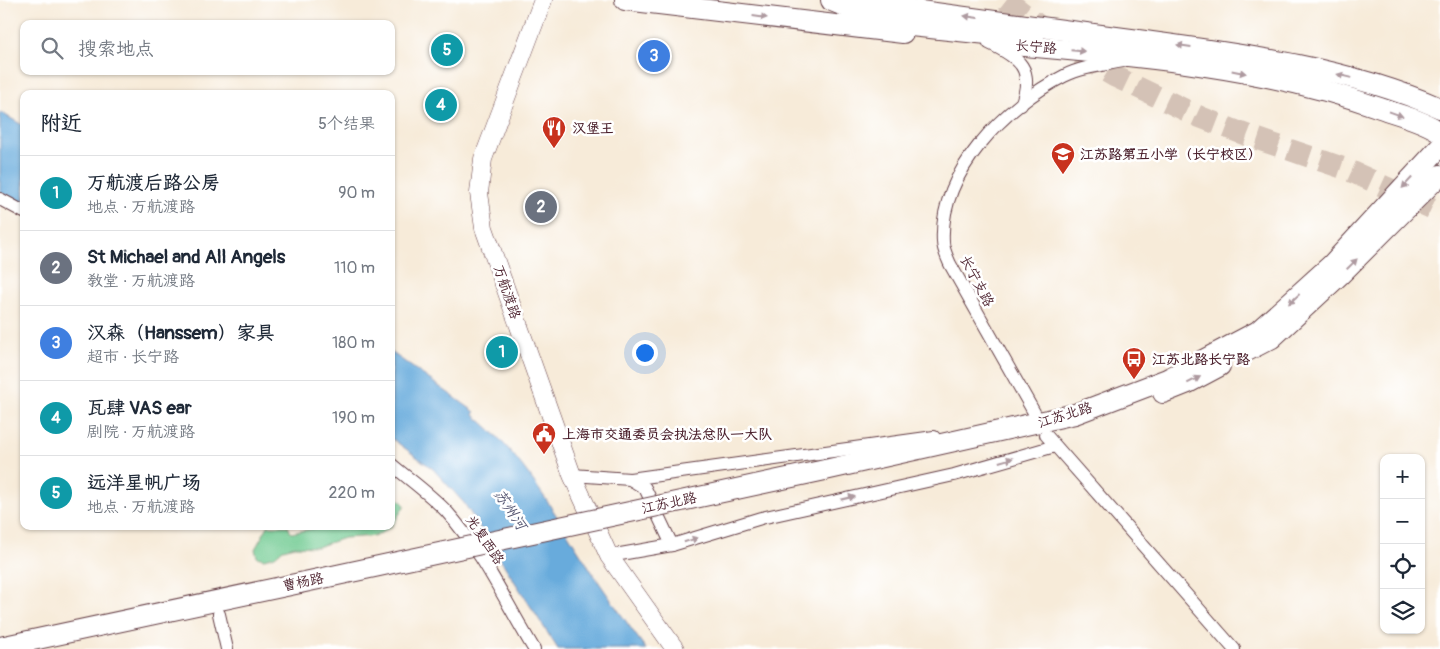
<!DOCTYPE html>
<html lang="zh">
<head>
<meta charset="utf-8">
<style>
	:root { --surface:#fff; --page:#f6f6f7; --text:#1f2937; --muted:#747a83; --line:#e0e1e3; --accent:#7c3aed }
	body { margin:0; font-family:Pangolin,"LXGW WenKai TC",sans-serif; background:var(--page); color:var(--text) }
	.controls { position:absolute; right:15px; bottom:15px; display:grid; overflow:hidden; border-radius:10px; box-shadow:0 1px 4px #0004 }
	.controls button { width:45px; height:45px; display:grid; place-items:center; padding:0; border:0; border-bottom:1px solid var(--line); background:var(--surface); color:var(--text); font:25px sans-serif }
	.you { position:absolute; left:644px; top:352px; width:18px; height:18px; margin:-12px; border:4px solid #fff; border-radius:50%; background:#1a73e8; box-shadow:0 0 0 8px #1a73e833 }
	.badge { display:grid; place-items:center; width:32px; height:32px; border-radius:50%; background:var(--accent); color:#fff; font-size:16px; font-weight:700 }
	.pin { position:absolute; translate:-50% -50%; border:2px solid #fff; box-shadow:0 1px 5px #0006 }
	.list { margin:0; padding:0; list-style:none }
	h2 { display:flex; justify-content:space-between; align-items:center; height:65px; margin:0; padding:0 20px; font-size:21px }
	h2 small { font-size:16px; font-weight:400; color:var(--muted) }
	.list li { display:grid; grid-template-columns:32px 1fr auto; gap:15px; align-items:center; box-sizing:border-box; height:75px; padding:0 20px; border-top:1px solid var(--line) }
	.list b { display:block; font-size:19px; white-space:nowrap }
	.list p { margin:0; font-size:16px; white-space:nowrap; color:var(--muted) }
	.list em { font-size:16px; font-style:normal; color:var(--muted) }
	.icon { flex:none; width:28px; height:28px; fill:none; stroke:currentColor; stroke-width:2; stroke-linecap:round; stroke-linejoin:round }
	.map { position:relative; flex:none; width:1440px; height:649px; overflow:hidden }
	.search { position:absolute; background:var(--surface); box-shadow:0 1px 4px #0004; left:20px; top:20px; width:375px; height:55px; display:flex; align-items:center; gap:12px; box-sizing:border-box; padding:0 18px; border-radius:10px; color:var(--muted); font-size:19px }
	.panel { position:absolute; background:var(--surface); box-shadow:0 1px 4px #0004; left:20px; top:90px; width:375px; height:440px; border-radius:10px }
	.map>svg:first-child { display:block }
	.green { fill:#70ca91; stroke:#5d745e }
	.water { fill:#67abdc; stroke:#586584 }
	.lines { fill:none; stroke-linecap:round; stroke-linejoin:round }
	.highway-tunnel { stroke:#d4c2b6; stroke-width:22; stroke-dasharray:22 11; stroke-linecap:butt }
	.street-casing { stroke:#643e45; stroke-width:14 }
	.secondary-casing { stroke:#643e45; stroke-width:19 }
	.primary-casing { stroke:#643e45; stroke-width:22 }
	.highway-casing { stroke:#643e45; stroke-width:24 }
	.street { stroke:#fff; stroke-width:12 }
	.secondary { stroke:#fff; stroke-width:18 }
	.primary { stroke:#fff; stroke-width:20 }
	.highway { stroke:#fff; stroke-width:22 }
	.primary-bridge-casing { stroke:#643e45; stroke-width:22; stroke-linecap:butt }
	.primary-bridge { stroke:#fff; stroke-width:20 }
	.oneway { fill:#ae9aa0 }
	.labels { text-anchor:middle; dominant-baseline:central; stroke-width:5; stroke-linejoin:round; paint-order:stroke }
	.street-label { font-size:14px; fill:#4a1f2b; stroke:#fff }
	.poi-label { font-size:14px; font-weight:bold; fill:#4a1f2b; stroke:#fff; text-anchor:start }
	.water-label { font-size:15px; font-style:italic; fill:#565772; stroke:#fff }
</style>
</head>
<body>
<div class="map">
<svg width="1440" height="649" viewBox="0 0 1440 649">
	<rect width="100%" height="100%" fill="#fff"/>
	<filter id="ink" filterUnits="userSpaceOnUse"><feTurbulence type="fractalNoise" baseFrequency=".02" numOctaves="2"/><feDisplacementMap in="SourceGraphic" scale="10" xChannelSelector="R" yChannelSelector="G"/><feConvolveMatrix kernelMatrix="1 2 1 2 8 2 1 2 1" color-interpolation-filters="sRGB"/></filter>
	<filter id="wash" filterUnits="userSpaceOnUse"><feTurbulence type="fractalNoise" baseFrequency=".0096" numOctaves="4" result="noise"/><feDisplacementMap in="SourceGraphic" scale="20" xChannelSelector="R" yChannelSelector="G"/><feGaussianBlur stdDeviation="1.12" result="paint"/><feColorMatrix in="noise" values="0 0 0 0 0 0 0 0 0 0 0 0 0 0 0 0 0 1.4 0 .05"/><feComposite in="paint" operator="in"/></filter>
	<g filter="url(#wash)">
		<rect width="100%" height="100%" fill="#f7ebd9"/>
		<polygon class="green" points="391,491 405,505 392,526 376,536 344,538 317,547 295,546 283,549 275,556 264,559 257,557 255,549 268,526 288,526 291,533 327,526 391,526"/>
		<g class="water">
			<polygon points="0,112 24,126 24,206 0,192"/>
			<path d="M391 352 475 412 474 415C523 456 551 508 585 561 604 591 625 620 646 649H558L464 503 433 469 391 438Z"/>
		</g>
	</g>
	<g filter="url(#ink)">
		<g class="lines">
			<g class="highway-tunnel">
				<polyline points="1006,0 1048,33"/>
				<polyline points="1079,55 1114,76 1200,117 1249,136 1346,169 1440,212"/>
				<polyline points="1359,93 1430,111"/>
			</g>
			<g class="street-casing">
				<g id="street">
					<path d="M989 43C1020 58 1035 69 1021 105"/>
					<polyline points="0,199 24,212"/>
					<path d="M1040 423 950 264C947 257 943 249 943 242 939 172 1005 106 1064 76 1082 67 1103 65 1123 61"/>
					<polyline points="1046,435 1234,649"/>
					<path d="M391 464C410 480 430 494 447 512 483 552 506 603 534 649"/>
					<polyline points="572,475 630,479 645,488 672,545"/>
					<polyline points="630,479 934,437"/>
					<polyline points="609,556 672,545 761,518 954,475 1055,446"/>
					<polyline points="219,614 227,649"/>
				</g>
			</g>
			<g class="secondary-casing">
				<polyline id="secondary" points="543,0 483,159 479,193 484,228 572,475 609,556 675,649"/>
			</g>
			<g class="primary-casing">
				<g id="primary">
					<polyline points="625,0 903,33"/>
					<path d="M846 1C941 13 1036 26 1131 39 1233 53 1344 66 1440 108"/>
					<path d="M1012 45C1136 56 1262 66 1380 108 1399 115 1423 120 1440 132"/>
					<polyline points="1245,352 1272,338 1340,275 1440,175"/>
					<polyline points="1163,393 1188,383 1220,366"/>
					<polyline points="825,470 1075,414 1167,379 1258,331 1331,265 1440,147"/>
					<polyline points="0,647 300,583"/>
				</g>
			</g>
			<g class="highway-casing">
				<polyline id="highway" points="832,0 881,20 911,25 1033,38"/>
			</g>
			<use href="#street" class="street"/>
			<use href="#secondary" class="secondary"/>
			<use href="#primary" class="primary"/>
			<use href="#highway" class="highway"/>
			<g class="primary-bridge-casing">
				<polyline id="primary-bridge" points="300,583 825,470"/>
			</g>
			<use href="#primary-bridge" class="primary-bridge"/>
		</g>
		<defs><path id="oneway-solid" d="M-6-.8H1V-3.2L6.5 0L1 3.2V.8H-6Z" transform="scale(1.25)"/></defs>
		<g class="oneway">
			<use href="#oneway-solid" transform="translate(760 17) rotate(7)"/>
			<use href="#oneway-solid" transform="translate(971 17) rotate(-172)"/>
			<use href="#oneway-solid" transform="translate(1184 46) rotate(-172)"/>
			<use href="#oneway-solid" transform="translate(1078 51) rotate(5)"/>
			<use href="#oneway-solid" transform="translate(1239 72) rotate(11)"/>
			<use href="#oneway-solid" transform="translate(1344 76) rotate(-166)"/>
			<use href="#oneway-solid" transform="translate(1396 114) rotate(20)"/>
			<use href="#oneway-solid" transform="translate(1407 183) rotate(133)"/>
			<use href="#oneway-solid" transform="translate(1352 264) rotate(-45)"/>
			<use href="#oneway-solid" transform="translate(1294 299) rotate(138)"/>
			<use href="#oneway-solid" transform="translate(1194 380) rotate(-27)"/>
			<use href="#oneway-solid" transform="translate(1006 460) rotate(-16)"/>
			<use href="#oneway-solid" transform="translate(848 498) rotate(-13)"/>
			<use href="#oneway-solid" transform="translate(691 540) rotate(-17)"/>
		</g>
	</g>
	<defs>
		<g id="restaurant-pin" transform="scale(1.25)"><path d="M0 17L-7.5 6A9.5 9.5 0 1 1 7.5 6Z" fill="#c8321e" stroke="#fff"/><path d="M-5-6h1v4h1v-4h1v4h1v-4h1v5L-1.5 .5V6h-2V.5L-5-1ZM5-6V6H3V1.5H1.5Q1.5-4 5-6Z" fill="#fff"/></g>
		<g id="school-pin" transform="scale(1.25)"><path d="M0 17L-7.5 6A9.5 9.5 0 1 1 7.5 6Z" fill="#c8321e" stroke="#fff"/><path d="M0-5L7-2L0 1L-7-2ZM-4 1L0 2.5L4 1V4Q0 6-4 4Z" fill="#fff"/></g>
		<g id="bus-pin" transform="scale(1.25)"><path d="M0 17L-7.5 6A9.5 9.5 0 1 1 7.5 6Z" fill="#c8321e" stroke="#fff"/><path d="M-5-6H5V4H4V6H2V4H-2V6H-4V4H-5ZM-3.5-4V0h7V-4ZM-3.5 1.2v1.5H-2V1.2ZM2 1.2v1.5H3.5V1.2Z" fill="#fff"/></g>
		<g id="civic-pin" transform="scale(1.25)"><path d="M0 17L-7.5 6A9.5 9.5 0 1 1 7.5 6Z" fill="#c8321e" stroke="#fff"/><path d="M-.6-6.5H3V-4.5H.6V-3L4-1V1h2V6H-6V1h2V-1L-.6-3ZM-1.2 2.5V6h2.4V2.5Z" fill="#fff"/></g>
	</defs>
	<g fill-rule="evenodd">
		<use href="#restaurant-pin" x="554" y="128"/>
		<use href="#school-pin" x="1063" y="154"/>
		<use href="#bus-pin" x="1134" y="359"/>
		<use href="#civic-pin" x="544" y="434"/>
	</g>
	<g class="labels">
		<g class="street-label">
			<text transform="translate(1036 47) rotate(5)">长宁路</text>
			<text transform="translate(977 281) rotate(62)">长宁支路</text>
			<text transform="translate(507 292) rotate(71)">万航渡路</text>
			<text transform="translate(1065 415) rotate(-17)">江苏北路</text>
			<text transform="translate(669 503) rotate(-12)">江苏北路</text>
			<text transform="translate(485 540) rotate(56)">光复西路</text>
			<text transform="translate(303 582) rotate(-12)">曹杨路</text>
		</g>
		<g class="poi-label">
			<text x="572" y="128">汉堡王</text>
			<text x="1080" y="154">江苏路第五小学（长宁校区）</text>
			<text x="1152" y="359">江苏北路长宁路</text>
			<text x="562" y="434">上海市交通委员会执法总队一大队</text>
		</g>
		<g class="water-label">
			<text transform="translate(510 510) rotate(56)">苏州河</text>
		</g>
	</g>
</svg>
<div class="controls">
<button>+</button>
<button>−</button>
<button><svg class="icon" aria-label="locate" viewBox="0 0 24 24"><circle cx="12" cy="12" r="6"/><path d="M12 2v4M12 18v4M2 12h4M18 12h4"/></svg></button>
<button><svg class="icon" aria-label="layers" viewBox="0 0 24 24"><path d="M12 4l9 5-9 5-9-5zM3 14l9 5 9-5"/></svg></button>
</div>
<div class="you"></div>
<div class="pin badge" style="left:502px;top:352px;background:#0f9aa8">1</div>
<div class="pin badge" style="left:541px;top:207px;background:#6b7280">2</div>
<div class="pin badge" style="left:654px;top:56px;background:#3f7fe0">3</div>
<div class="pin badge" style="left:441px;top:105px;background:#0f9aa8">4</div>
<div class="pin badge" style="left:447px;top:50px;background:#0f9aa8">5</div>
<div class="search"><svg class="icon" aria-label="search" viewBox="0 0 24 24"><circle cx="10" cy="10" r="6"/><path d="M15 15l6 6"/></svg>搜索地点</div>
<section class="panel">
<h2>附近<small>5个结果</small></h2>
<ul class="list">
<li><span class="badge" style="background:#0f9aa8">1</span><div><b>万航渡后路公房</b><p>地点 · 万航渡路</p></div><em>90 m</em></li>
<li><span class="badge" style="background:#6b7280">2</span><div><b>St Michael and All Angels</b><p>教堂 · 万航渡路</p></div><em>110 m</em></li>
<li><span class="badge" style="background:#3f7fe0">3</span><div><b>汉森（Hanssem）家具</b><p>超市 · 长宁路</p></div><em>180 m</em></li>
<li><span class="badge" style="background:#0f9aa8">4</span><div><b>瓦肆 VAS ear</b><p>剧院 · 万航渡路</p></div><em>190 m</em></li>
<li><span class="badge" style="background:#0f9aa8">5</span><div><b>远洋星帆广场</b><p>地点 · 万航渡路</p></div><em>220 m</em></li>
</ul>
</section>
</div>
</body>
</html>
